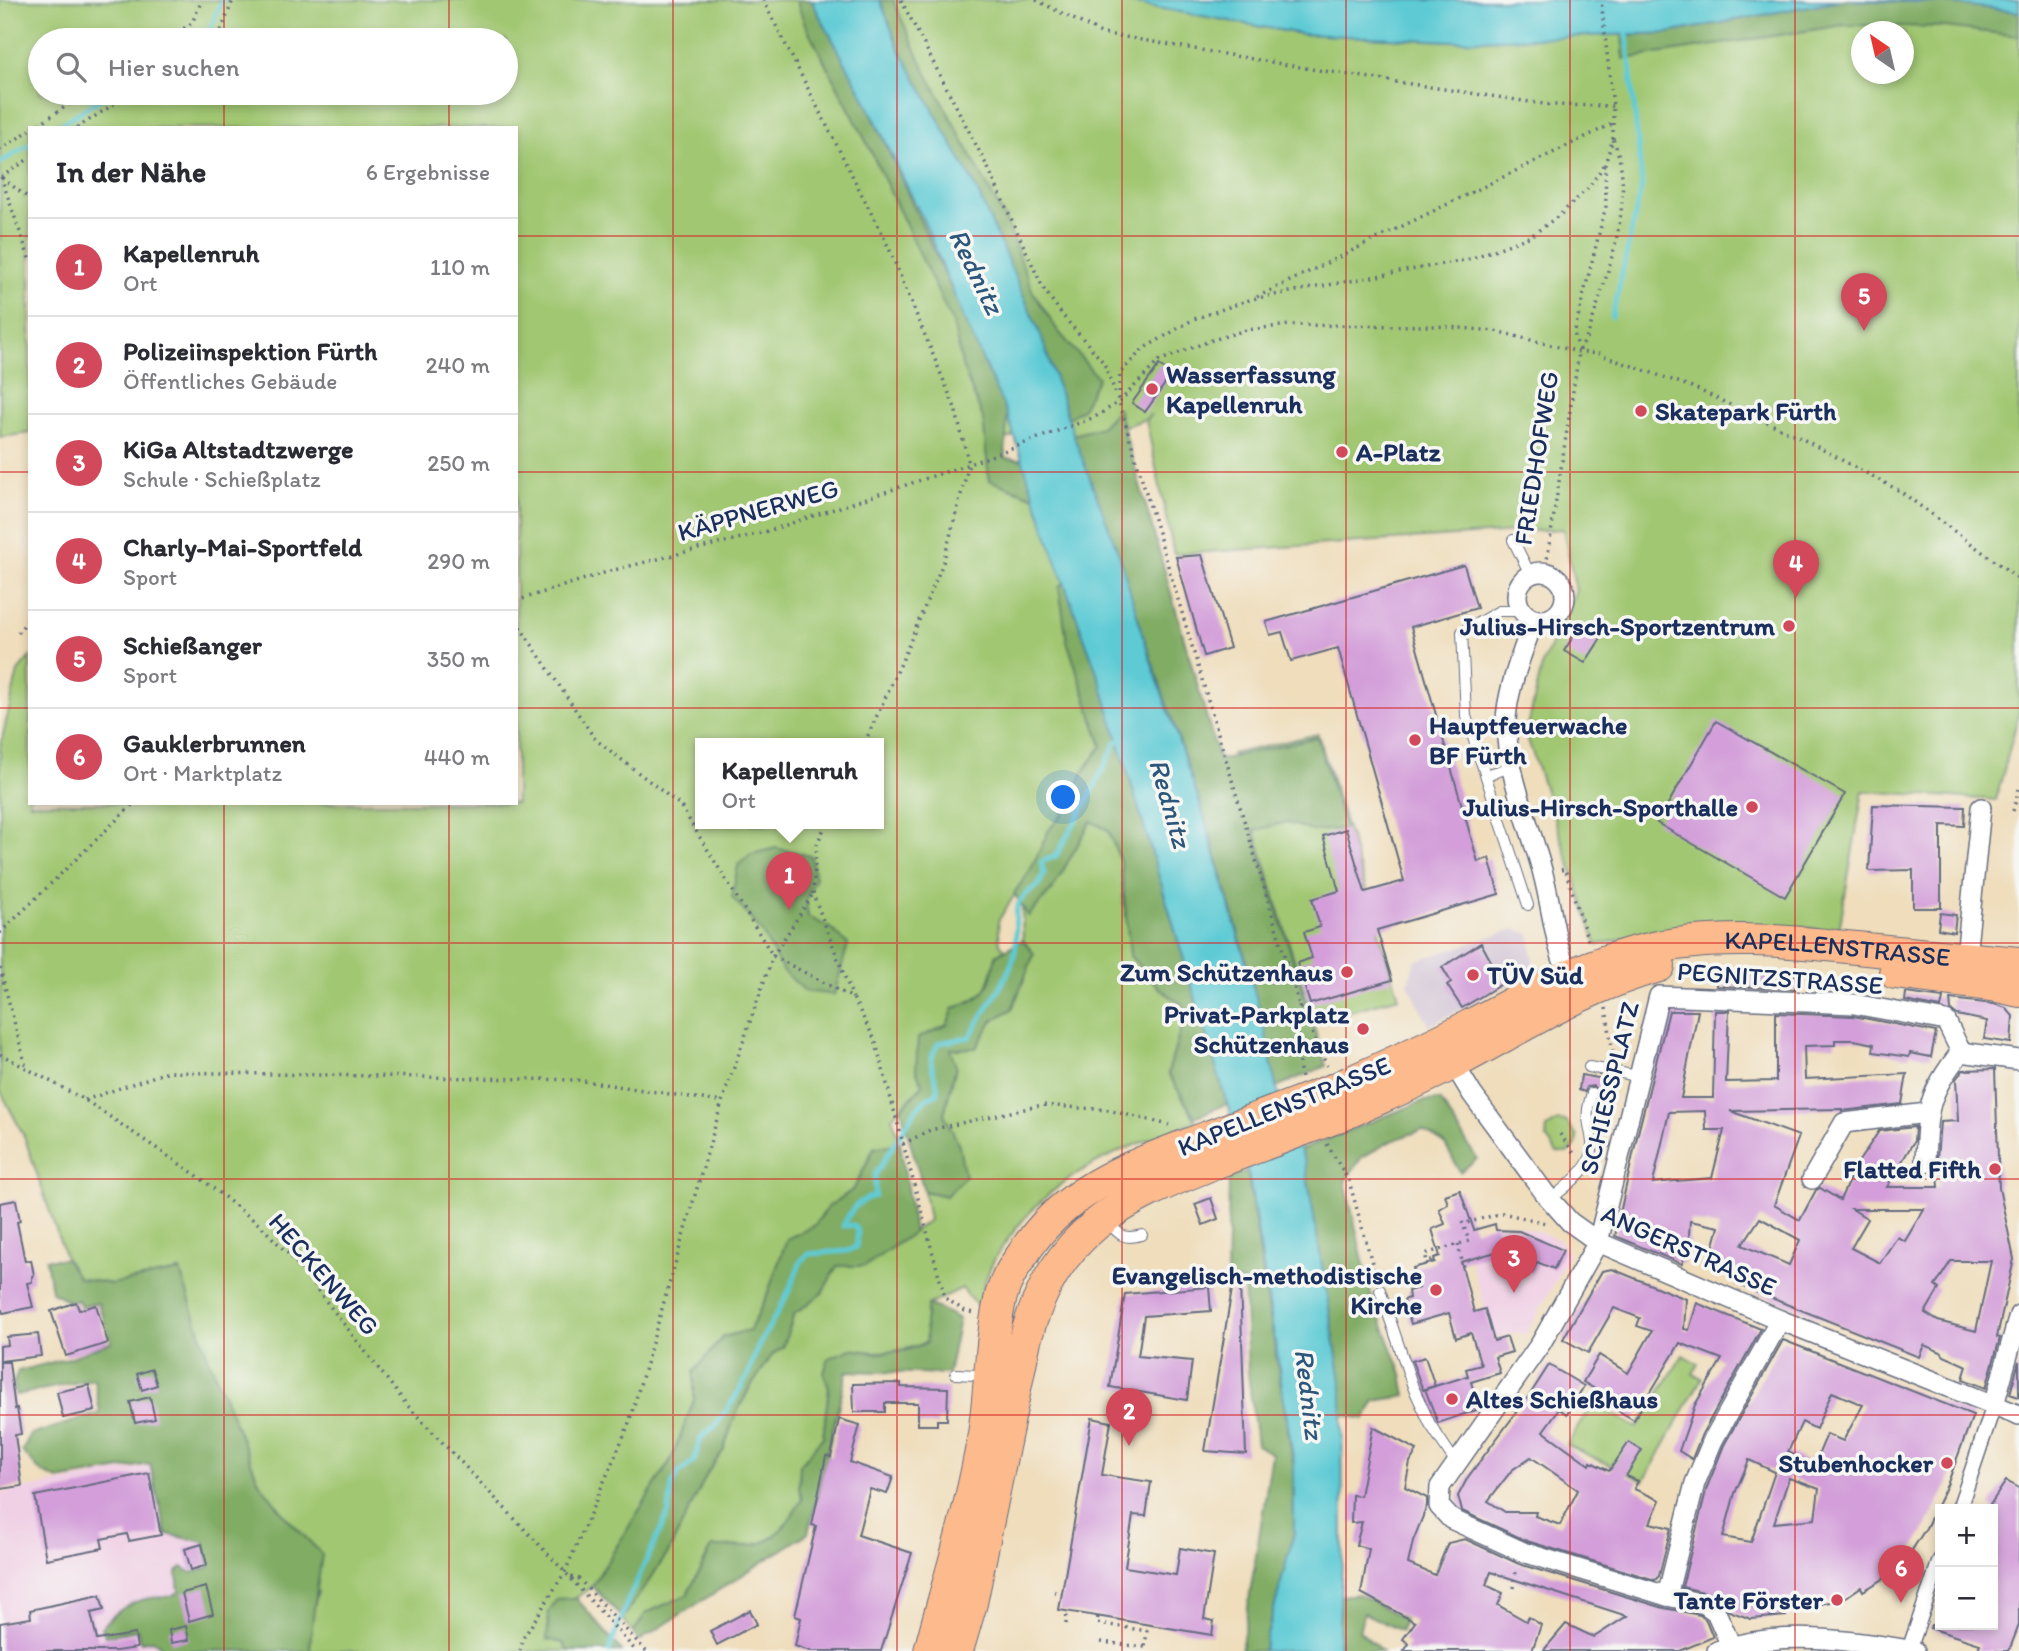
<!DOCTYPE html>
<html lang="de">
<head>
<meta charset="utf-8">
<style>
	:root { --surface:#fff; --page:#f7f7f7; --text:#2b2b33; --muted:#7c7c81; --line:#e1e1e2; --accent:#d1495b }
	body { margin:0; font-family:Itim,sans-serif; background:var(--page); color:var(--text) }
	.controls { position:absolute; right:21px; bottom:21px; display:grid; overflow:hidden; border-radius:0px; box-shadow:0 4px 10px #0003 }
	.controls button { width:63px; height:63px; display:grid; place-items:center; padding:0; border:0; border-bottom:2px solid var(--line); background:var(--surface); color:var(--text); font:35px sans-serif }
	.compass { position:absolute; left:1851px; top:21px; width:63px; height:63px; border-radius:50%; background:var(--surface); box-shadow:0 4px 10px #0003; rotate:326deg }
	.you { position:absolute; left:1064px; top:798px; width:24px; height:24px; margin:-18px; border:5px solid #fff; border-radius:50%; background:#1a73e8; box-shadow:0 0 0 10px #1a73e833 }
	.badge { display:grid; place-items:center; width:46px; height:46px; border-radius:50%; background:var(--accent); color:#fff; font-size:23px; font-weight:700 }
	.pin { position:absolute; translate:-50% -58px; filter:drop-shadow(0 2px 4px #0008) }
	.pin::after { content:''; position:absolute; top:37px; width:24px; height:21px; background:inherit; clip-path:polygon(0 0,100% 0,50% 100%) }
	.popup { position:absolute; left:695px; top:738px; width:189px; height:91px; box-sizing:border-box; display:grid; place-content:center; border-radius:0px; background:var(--surface); filter:drop-shadow(0 2px 5px #0005); font-size:23px; white-space:nowrap; color:var(--muted) }
	.popup b { font-size:26px; color:var(--text) }
	.popup::after { content:''; position:absolute; left:50%; top:100%; margin-left:-14px; border:14px solid transparent; border-top-color:var(--surface) }
	.list { margin:0; padding:0; list-style:none }
	h2 { display:flex; justify-content:space-between; align-items:center; height:91px; margin:0; padding:0 28px; font-size:30px }
	h2 small { font-size:23px; font-weight:400; color:var(--muted) }
	.list li { display:grid; grid-template-columns:46px 1fr auto; gap:21px; align-items:center; box-sizing:border-box; height:98px; padding:0 28px; border-top:2px solid var(--line) }
	.list b { display:block; font-size:26px; white-space:nowrap }
	.list p { margin:0; font-size:23px; white-space:nowrap; color:var(--muted) }
	.list em { font-size:23px; font-style:normal; color:var(--muted) }
	.icon { flex:none; width:38px; height:38px; fill:none; stroke:currentColor; stroke-width:2; stroke-linecap:round; stroke-linejoin:round }
	.map { position:relative; flex:none; width:2019px; height:1651px; overflow:hidden }
	.search { position:absolute; background:var(--surface); box-shadow:0 4px 10px #0003; left:28px; top:28px; width:490px; height:77px; display:flex; align-items:center; gap:18px; box-sizing:border-box; padding:0 24px; border-radius:38px; color:var(--muted); font-size:26px }
	.panel { position:absolute; background:var(--surface); box-shadow:0 4px 10px #0003; left:28px; top:126px; width:490px; height:679px; border-radius:0px }
	.map>svg:first-child { display:block }
	.built { fill:#f0d0e5 }
	.industrial { fill:#cebed2 }
	.green { fill:#a1c772; stroke:#5e7b68; stroke-width:2; fill-rule:evenodd }
	.forest { fill:#80ac64; stroke:#4e6e61; stroke-width:2 }
	.water { fill:#5dcad4; stroke:#3c7c99; stroke-width:2 }
	.lines { fill:none; stroke-linecap:round; stroke-linejoin:round }
	.stream { stroke:#5dcad4; stroke-width:5 }
	.building { fill:#d39ed9; fill-rule:evenodd }
	.service-casing { stroke:#656c7f; stroke-width:12 }
	.pedestrian-casing { stroke:#656c7f; stroke-width:17 }
	.minor-casing { stroke:#656c7f; stroke-width:22 }
	.primary-casing { stroke:#656c7f; stroke-width:34 }
	.path { stroke:#656c7f; stroke-width:3.5; stroke-dasharray:2 5; stroke-linecap:butt }
	.service { stroke:#fff; stroke-width:10 }
	.pedestrian { stroke:#fff; stroke-width:14 }
	.minor { stroke:#fff; stroke-width:19 }
	.primary { stroke:#fcba8d; stroke-width:32 }
	.primary-bridge-casing { stroke:#656c7f; stroke-width:34; stroke-linecap:butt }
	.primary-bridge { stroke:#fcba8d; stroke-width:32 }
	.grid { fill:none; stroke:#d62828; stroke-width:2; stroke-opacity:0.55 }
	.poi-dot { fill:#d1495b; stroke:#f6f6f2; stroke-width:2.5 }
	.labels { text-anchor:middle; dominant-baseline:central; stroke-width:7; stroke-linejoin:round; paint-order:stroke }
	.poi-label { font-size:26px; font-weight:bold; fill:#1b2f5e; stroke:#f6f6f2; text-anchor:end }
	.street-label { font-size:26px; fill:#1b2f5e; stroke:#f6f6f2 }
	.water-label { font-size:28px; font-style:italic; fill:#2c567c; stroke:#f6f6f2 }
</style>
</head>
<body>
<div class="map">
<svg width="2019" height="1651" viewBox="0 0 2019 1651">
	<rect width="100%" height="100%" fill="#f6f6f2"/>
	<filter id="ink" filterUnits="userSpaceOnUse"><feTurbulence type="fractalNoise" baseFrequency=".0143" numOctaves="2"/><feDisplacementMap in="SourceGraphic" scale="14" xChannelSelector="R" yChannelSelector="G"/><feConvolveMatrix kernelMatrix="1 2 1 2 8 2 1 2 1" color-interpolation-filters="sRGB"/></filter>
	<filter id="wash" filterUnits="userSpaceOnUse"><feTurbulence type="fractalNoise" baseFrequency=".00686" numOctaves="4" result="noise"/><feDisplacementMap in="SourceGraphic" scale="28" xChannelSelector="R" yChannelSelector="G"/><feGaussianBlur stdDeviation="1.57" result="paint"/><feColorMatrix in="noise" values="0 0 0 0 0 0 0 0 0 0 0 0 0 0 0 0 0 1.4 0 .05"/><feComposite in="paint" operator="in"/></filter>
	<g filter="url(#wash)">
		<rect width="100%" height="100%" fill="#efddbb"/>
		<g class="built">
			<polygon points="1495,1223 1516,1225 1542,1233 1559,1240 1569,1255 1526,1335 1517,1332 1494,1339 1468,1252 1480,1248 1475,1229"/>
			<polygon points="204,1456 252,1651 0,1651 0,1493"/>
		</g>
		<polygon class="industrial" points="1515,929 1530,934 1534,971 1429,1026 1408,983 1415,961"/>
		<g class="green">
			<path d="M0 0H811L864 97 926 226 964 319 1007 413 1014 436 986 449 989 480 1035 497 1064 583 1093 719 1102 746 1084 771 1062 816 1050 828 1031 869 998 921 1000 944 1005 949 996 955C989 989 988 996 954 1008L947 1025 916 1070 923 1085 892 1117 900 1143 874 1148 854 1189 828 1207 814 1226 787 1239 766 1298 750 1330 723 1337 694 1372V1400L672 1458 592 1586 576 1598 557 1599 563 1643 568 1651H310L311 1617 318 1592 286 1517 259 1482 209 1360 180 1271 111 1284 77 1278 66 1259 24 1136 0 1090V747L18 671 30 657V803H516V128H30V433L0 437ZM40 40H506V93H40ZM700 744H878V824H700Z"/>
			<path d="M880 0H1115L1301 34 1452 41 1447 0H2019V713L1996 800 1863 791 1839 930 1715 924 1653 931 1597 945 1526 734 1543 662 1576 591 1563 529 1174 554 1146 420 1151 414 1146 419 1076 442 1040 333 973 182 898 46ZM1862 32H1904V74H1862Z"/>
			<polygon points="1318,734 1399,997 1313,1022 1232,754"/>
			<path d="M1091 821 1108 830 1121 863 1124 906 1160 989 1183 1005 1181 1028 1168 1073 1196 1121C1126 1149 1067 1165 1018 1226 1007 1240 995 1255 989 1271 984 1283 981 1295 978 1307L962 1288 928 1305 925 1323 927 1342C901 1353 879 1354 851 1349L824 1372 829 1388 823 1438 800 1465 799 1487 803 1499C774 1547 765 1547 712 1547L687 1595 647 1613 633 1633 623 1618 668 1553 708 1472 723 1451 735 1416 749 1389 773 1354 783 1347 794 1314 822 1293 837 1266H865L929 1220 924 1191 946 1196 959 1145 944 1114 956 1066 949 1048H976L992 1021 1012 1009 1034 954 1023 940 1022 906 1028 915 1052 890Z"/>
			<polygon points="1558,1121 1567,1122 1577,1137 1576,1146 1567,1153 1557,1153 1546,1138 1547,1128"/>
			<polygon points="1683,1355 1698,1364 1693,1374 1702,1378 1644,1481 1567,1445 1593,1402 1637,1428"/>
		</g>
		<g class="forest">
			<polygon points="796,0 811,0 864,97 1007,412 1005,458 1024,460 1035,497 989,480 983,418 963,369 953,324 866,141 805,24"/>
			<polygon points="880,0 893,0 923,66 1005,219 1033,292 1058,331 1098,378 1082,409 1068,418 1040,333 973,182 898,46"/>
			<polygon points="1840,0 1946,3 2019,12 2019,36 1945,27 1844,25 1624,59 1622,35 1668,33"/>
			<path d="M1118 409 1219 760 1317 737 1345 829 1312 831 1287 822 1253 831 1326 1066 1276 1087C1230 864 1147 650 1073 435L1101 427Z"/>
			<polygon points="1064,583 1101,683 1227,1104 1195,1117 1168,1073 1181,1028 1183,1005 1160,989 1130,956 1121,863 1108,830 1091,821 1052,890 1028,916 1014,893 1031,869 1050,828 1062,816 1084,771 1102,746 1067,641 1059,587"/>
			<polygon points="776,848 811,856 815,879 806,900 808,917 829,927 848,944 834,995 805,991 782,970 761,931 732,897 738,865 751,854"/>
			<path d="M1023 940 1034 954 1012 1009 992 1021 976 1048 950 1049 956 1066 944 1114 959 1145 965 1177 946 1196 924 1191 901 1109 923 1085 916 1070 918 1038 947 1025 954 1008C988 996 989 989 996 955Z"/>
			<polygon points="1440,1100 1477,1159 1460,1172 1444,1143 1422,1130 1391,1141 1362,1157 1345,1181 1370,1291 1402,1374 1406,1396 1375,1401 1365,1419 1342,1415 1342,1387 1305,1163 1300,1150 1423,1101"/>
			<polygon points="900,1143 914,1232 865,1266 837,1266 822,1293 794,1314 783,1347 773,1354 749,1389 735,1416 723,1451 708,1472 668,1553 623,1618 592,1586 672,1458 694,1400 694,1372 723,1337 750,1330 766,1298 787,1239 814,1226 828,1207 854,1189 874,1148"/>
			<polygon points="1247,1171 1293,1463 1294,1533 1263,1651 1241,1651 1272,1454 1257,1445 1248,1373 1244,1282 1227,1280 1229,1178"/>
			<path d="M46 1259H66L78 1278 111 1284 180 1271 209 1360 259 1482 286 1517 322 1554C318 1587 311 1618 310 1651H160L161 1646 153 1640 141 1642 137 1630 105 1636 102 1627C114 1612 133 1600 151 1598 162 1597 170 1598 179 1592L177 1572 182 1567 192 1573 210 1567 204 1542 166 1534 150 1464 58 1480 41 1472 22 1451 30 1435 100 1413 94 1379 16 1395 14 1382 18 1371 69 1358 112 1342 98 1303 81 1307 78 1300 70 1302 51 1291Z"/>
			<path d="M928 1305 938 1308 959 1319 948 1374 847 1371 808 1533 639 1641 633 1633 646 1613 687 1595 712 1547C765 1547 774 1547 802 1499L799 1487 800 1465 823 1437 829 1388 824 1372 829 1358 851 1349 878 1353 907 1350 927 1343 925 1323Z"/>
			<polygon points="1359,1594 1404,1619 1401,1631 1364,1613 1359,1631 1382,1651 1338,1651 1340,1596"/>
			<polygon points="576,1598 622,1651 568,1651 563,1643 547,1639 549,1611 557,1599"/>
		</g>
		<g class="water">
			<polygon points="811,0 880,0 898,46 973,182 1040,333 1076,442 1120,557 1149,655 1200,803 1263,1021 1276,1086 1305,1163 1342,1387 1343,1539 1338,1651 1263,1651 1294,1533 1294,1463 1249,1177 1101,683 1054,555 1007,414 964,319 926,226 864,97"/>
			<polygon points="1115,0 1840,0 1668,33 1453,41 1301,34"/>
			<polygon points="1849,0 2019,0 2019,12 1946,3"/>
		</g>
		<g class="lines">
			<g class="stream">
				<polyline points="193,40 210,29 222,0"/>
				<polyline points="55,128 110,93"/>
				<polyline points="0,163 30,144"/>
				<polyline points="1612,317 1642,185 1627,34"/>
				<path d="M609 1651 628 1600 669 1512 672 1485 679 1473 694 1461 701 1438 716 1425 733 1401 748 1375 757 1349 788 1293 801 1261 808 1254 847 1251 856 1247 858 1231 853 1225 843 1226C851 1210 856 1201 875 1196V1175L916 1109 927 1098 938 1093C937 1070 923 1066 939 1043L970 1037C984 1010 1006 985 1014 956 1022 925 1002 905 1039 885L1044 873 1041 862 1056 856 1092 792 1116 742 1125 738"/>
			</g>
		</g>
		<g id="blocks">
			<g class="building">
				<polygon points="1159,365 1172,374 1145,412 1132,403"/>
				<polygon points="1202,555 1230,648 1204,656 1176,557"/>
				<polygon points="1464,565 1477,608 1411,627 1478,862 1489,858 1499,894 1377,930 1392,980 1310,1004 1297,963 1312,958 1304,932 1320,927 1312,899 1339,891 1323,836 1346,829 1365,892 1404,881 1338,648 1291,661 1282,632 1270,635 1266,622"/>
				<polygon points="1580,626 1601,638 1585,663 1564,651"/>
				<polygon points="1716,721 1845,794 1785,897 1657,823"/>
				<polygon points="1873,805 1965,807 1964,826 1941,825 1941,908 1913,908 1913,870 1869,871"/>
				<polygon points="1940,913 1956,915 1954,932 1938,929"/>
				<polygon points="1481,943 1503,983 1462,1008 1447,985 1451,982 1442,967"/>
				<polygon points="1716,973 1795,975 1795,989 1716,986"/>
				<polygon points="1906,993 1943,998 1941,1008 1905,1001"/>
				<polygon points="1950,999 1994,1004 2006,1008 2013,1016 2011,1043 1984,1039 1987,1021 1957,1015 1951,1010"/>
				<path d="M1669 1011H1698L1681 1098H1713L1715 1011H1729L1726 1082 1776 1081V1013L1853 1016 1936 1032 1931 1057 1910 1053 1909 1057 1873 1052 1874 1044 1854 1040H1835V1045L1804 1046 1805 1079 1907 1074 1902 1104 1842 1111V1109L1730 1111 1799 1136 1774 1205 1800 1220 1816 1190 1820 1188 1840 1200 1855 1167 1879 1131 1915 1127 1914 1141 1887 1187H1939L1937 1159 1940 1122 1958 1121 1956 1079 1963 1070 1995 1069 1999 1188 2014 1259 1997 1337 2000 1338 1986 1388 1963 1379 1967 1366 1944 1356 1941 1352 1924 1345 1919 1357 1736 1284 1741 1273 1710 1259 1719 1227 1690 1221 1688 1248 1682 1264 1615 1236 1636 1141ZM1705 1111 1706 1130H1724L1712 1178 1653 1183 1669 1112ZM1852 1209H1924L1905 1241 1897 1237 1880 1263 1851 1248 1868 1219ZM1760 1218 1800 1240 1789 1265 1742 1245ZM1951 1261H1991L1976 1331 1938 1321 1925 1313 1939 1289 1935 1286Z"/>
				<polygon points="1581,1075 1604,1079 1601,1094 1593,1086 1587,1087 1585,1092 1579,1090"/>
				<polygon points="1460,1190 1474,1230 1495,1224 1496,1230 1519,1231 1563,1250 1554,1269 1537,1262 1532,1273 1511,1263 1520,1245 1461,1262 1474,1312 1485,1309 1494,1341 1507,1337 1512,1352 1495,1357 1500,1373 1471,1382 1479,1409 1438,1423 1425,1389 1468,1376 1466,1369 1481,1365 1471,1333 1456,1338 1449,1313 1411,1324 1404,1300 1409,1298 1408,1291 1419,1288 1413,1268 1435,1262 1434,1258 1440,1256 1432,1229 1445,1224 1439,1209 1448,1204 1445,1195"/>
				<polygon points="1211,1198 1218,1219 1203,1225 1195,1204"/>
				<polygon points="16,1200 20,1221 17,1222 25,1261 31,1260 34,1275 32,1276 32,1282 27,1283 33,1307 3,1313 2,1310 0,1311 0,1203"/>
				<polygon points="1612,1269 1686,1299 1684,1329 1689,1330 1697,1303 1761,1329 1702,1434 1692,1459 1679,1451 1695,1405 1722,1359 1680,1343 1634,1420 1607,1404 1610,1398 1583,1382 1599,1355 1628,1373 1652,1331 1637,1326 1640,1318 1614,1308 1588,1353 1563,1339 1602,1271"/>
				<polygon points="1233,1283 1240,1284 1246,1454 1205,1451"/>
				<polygon points="1209,1287 1211,1311 1144,1316 1138,1356 1192,1361 1187,1400 1110,1387 1125,1294"/>
				<polygon points="76,1302 79,1310 96,1305 108,1343 66,1356 51,1311"/>
				<polygon points="38,1334 41,1356 0,1361 0,1346 8,1345 7,1337"/>
				<path d="M1783 1340 1973 1415 1947 1485 1926 1528 1900 1569 1863 1591 1861 1587 1843 1599 1785 1612 1786 1616 1751 1619 1729 1611 1724 1603 1712 1594 1682 1587 1707 1487 1724 1445ZM1832 1392 1863 1405 1843 1441 1827 1434 1814 1465 1788 1452 1802 1422 1816 1429ZM1749 1460 1775 1472 1751 1542 1723 1537 1735 1493ZM1789 1478 1819 1489 1815 1519 1774 1523Z"/>
				<polygon points="1425,1357 1435,1386 1423,1390 1412,1361"/>
				<polygon points="2019,1361 2019,1397 2010,1394"/>
				<polygon points="0,1362 9,1362 15,1409 17,1408 21,1434 15,1435 22,1486 0,1489"/>
				<path d="M1549 1365 1584 1386 1567 1414 1559 1409 1543 1431 1590 1465 1591 1462 1609 1471 1629 1442 1642 1450 1626 1476 1638 1481 1634 1489 1660 1500 1650 1523 1671 1528 1659 1576 1655 1580 1527 1541 1462 1511 1458 1496 1468 1477 1531 1393ZM1531 1457 1578 1490 1560 1525 1535 1516 1536 1512H1505L1488 1501 1512 1470Z"/>
				<polygon points="152,1369 157,1385 142,1390 137,1374"/>
				<polygon points="901,1383 901,1387 948,1388 947,1420 937,1420 937,1425 918,1425 918,1403 885,1403 885,1412 854,1412 853,1384"/>
				<polygon points="89,1385 95,1411 63,1418 57,1392"/>
				<polygon points="150,1397 155,1419 135,1423 130,1402"/>
				<polygon points="1092,1418 1111,1422 1102,1475 1151,1482 1146,1516 1133,1515 1125,1567 1176,1575 1180,1548 1214,1554 1204,1619 1214,1621 1212,1635 1059,1610"/>
				<polygon points="839,1419 860,1425 850,1462 893,1477 887,1494 870,1489 858,1535 912,1553 881,1651 810,1651 795,1646 801,1618 795,1616 816,1526 812,1525 826,1456 831,1457"/>
				<polygon points="1373,1427 1417,1450 1410,1462 1405,1487 1427,1498 1427,1506 1413,1541 1408,1564 1435,1575 1448,1543 1465,1539 1519,1564 1664,1608 1700,1615 1706,1620 1713,1637 1680,1651 1543,1651 1566,1624 1594,1637 1627,1616 1491,1572 1486,1585 1503,1593 1498,1605 1526,1621 1529,1617 1541,1625 1532,1651 1404,1651 1409,1644 1403,1639 1415,1622 1361,1593 1369,1549 1356,1545 1362,1522 1351,1523 1352,1495 1360,1496"/>
				<polygon points="149,1473 161,1535 129,1541 127,1534 101,1539 103,1548 46,1559 35,1496"/>
				<polygon points="2006,1481 2019,1488 2019,1625 2009,1651 1977,1651 1980,1644 1930,1628 1931,1625 1993,1625 1993,1507 1990,1505"/>
				<polygon points="202,1544 207,1565 191,1570 185,1549"/>
				<polygon points="206,1587 213,1614 189,1621 182,1593"/>
				<polygon points="100,1595 104,1610 91,1613 97,1640 135,1634 137,1648 116,1651 0,1651 0,1623 31,1618 30,1610"/>
				<polygon points="750,1610 757,1624 717,1645 710,1631"/>
				<polygon points="186,1626 189,1640 171,1643 169,1630"/>
			</g>
		</g>
	</g>
	<g filter="url(#ink)">
		<use href="#blocks" fill-opacity="0" stroke="#656c7f" stroke-width="2"/>
		<g class="lines">
			<g class="service-casing">
				<g id="service">
					<polyline points="1513,540 1530,574"/>
					<polyline points="1522,611 1499,611 1462,632 1466,716 1528,905"/>
					<polyline points="1486,775 1512,767"/>
					<polyline points="1589,1067 1638,1076"/>
					<path d="M1550 1200C1566 1186 1596 1167 1592 1142 1589 1119 1584 1117 1592 1093"/>
					<path d="M1108 1222C1120 1236 1124 1240 1142 1235"/>
					<polyline points="1380,1290 1413,1387 1430,1424 1456,1463"/>
					<polyline points="956,1374 975,1375 985,1380"/>
				</g>
			</g>
			<g class="pedestrian-casing">
				<g id="pedestrian">
					<polyline points="1959,1509 1994,1405"/>
					<polyline points="1909,1650 1940,1560"/>
				</g>
			</g>
			<g class="minor-casing">
				<g id="minor">
					<circle cx="1541" cy="596" r="24"/>
					<path d="M1534 619C1524 649 1506 691 1506 723 1507 775 1530 824 1543 874 1553 911 1554 948 1573 983"/>
					<polyline points="1965,967 1981,808"/>
					<polyline points="1449,1056 1472,1094 1547,1196 1570,1222 1598,1242 1780,1320 2019,1415"/>
					<path d="M1925 1163C1927 1110 1927 1094 1961 1052"/>
					<polyline points="1812,1179 1844,1123 1927,1113"/>
					<polyline points="1994,1405 2019,1315"/>
					<polyline points="1667,1596 1695,1483 1713,1440 1780,1320"/>
					<polyline points="1731,1646 1716,1612 1705,1604 1667,1596 1523,1552 1451,1519 1439,1506 1440,1487 1541,1343 1598,1242 1659,996 1854,1004 1946,1021 1961,1052 2019,1060"/>
					<path d="M1717 1651C1777 1629 1853 1640 1915 1651"/>
				</g>
			</g>
			<g class="primary-casing">
				<g id="primary">
					<polyline points="1895,973 1997,986 2019,991"/>
					<path id="s1" d="M1335 1089C1380 1069 1425 1049 1469 1026 1525 997 1582 964 1644 950 1716 933 1792 941 1866 949 1917 954 1968 959 2019 963"/>
					<path d="M1344 1114C1381 1097 1420 1081 1456 1062 1521 1028 1587 985 1659 966"/>
					<path d="M930 1651C949 1579 972 1507 984 1434 991 1388 990 1342 1001 1296 1005 1282 1014 1266 1023 1254 1065 1186 1138 1164 1208 1137"/>
					<path d="M957 1651 971 1603 1025 1340C1055 1231 1120 1200 1217 1162"/>
				</g>
			</g>
			<g class="path">
				<polyline points="763,0 888,246 955,408 969,464 943,563 902,661 864,744"/>
				<polyline points="901,0 988,168 1043,288 1064,317 1104,363 1119,402 1299,1004 1327,1066"/>
				<polyline points="1036,0 1101,33 1311,69 1550,105 1613,106"/>
				<polyline points="166,40 192,23 202,0"/>
				<polyline points="212,40 219,36 233,0"/>
				<polyline points="33,128 86,93"/>
				<polyline points="77,128 131,93"/>
				<polyline points="0,150 30,130"/>
				<polyline points="1,177 30,261"/>
				<polyline points="1,177 30,158"/>
				<polyline points="2,178 30,199"/>
				<polyline points="1257,297 1614,123"/>
				<polyline points="1579,350 1574,333 1606,206 1605,164 1613,139 1613,106 1601,0"/>
				<polyline points="1119,399 1120,373 1143,349 1194,319 1252,299 1470,259 1531,236 1561,214 1589,187 1605,164"/>
				<path d="M1545 572 1579 352 1588 335C1605 276 1639 199 1613 139"/>
				<polyline points="516,601 610,571 765,532 969,464 1095,417 1119,402 1159,361 1209,341 1246,330 1289,325 1436,326 1495,331 1579,352 1598,354 1692,387 1797,436 1900,491 2019,579"/>
				<polyline points="516,621 595,739 680,805 773,956 853,998 875,1040 945,1298 965,1311 974,1313"/>
				<polyline points="18,633 30,617"/>
				<polyline points="2013,811 2019,789"/>
				<polyline points="826,824 817,844 813,894 853,998"/>
				<polyline points="1561,870 1565,869 1589,944"/>
				<polyline points="0,933 134,803"/>
				<polyline points="0,968 26,1067"/>
				<polyline points="1299,1006 1297,1044 1301,1079"/>
				<polyline points="1606,1008 1614,1060"/>
				<polyline points="0,1054 85,1100 199,1177 261,1226 294,1260 407,1405 565,1572 636,1651"/>
				<polyline points="85,1100 167,1072 578,1080 722,1102"/>
				<polyline points="1560,1134 1576,1156"/>
				<polyline points="903,1144 930,1130 1042,1105 1108,1110 1169,1125"/>
				<polyline points="1327,1144 1349,1181 1376,1277"/>
				<polyline points="1462,1222 1463,1224 1502,1213 1546,1223"/>
				<polyline points="1458,1244 1463,1265 1459,1266"/>
				<polyline points="1432,1260 1427,1261 1425,1254 1469,1241 1463,1224"/>
				<polyline points="571,1577 579,1579 646,1651"/>
				<polyline points="1514,1588 1516,1570"/>
				<polyline points="1054,1592 1062,1593"/>
				<polyline points="1098,1617 1097,1623 1147,1631 1145,1647"/>
				<polyline points="1066,1624 1067,1612"/>
				<polyline points="1101,1642 1145,1647 1144,1651"/>
				<polyline points="520,1651 524,1637 565,1572 628,1426 722,1102 773,956 813,894"/>
			</g>
			<use href="#service" class="service"/>
			<use href="#pedestrian" class="pedestrian"/>
			<use href="#minor" class="minor"/>
			<use href="#primary" class="primary"/>
			<g class="primary-bridge-casing">
				<g id="primary-bridge">
					<polyline points="1208,1137 1335,1089"/>
					<polyline points="1217,1162 1344,1114"/>
				</g>
			</g>
			<use href="#primary-bridge" class="primary-bridge"/>
		</g>
	</g>
	<path class="grid" d="M224 0V40M449 0V40M673 0V1651M897 0V1651M1122 0V1651M1346 0V1651M1570 0V1651M1795 0V1651M224 93V128M449 93V128M0 236H30M516 236H2019M0 472H30M516 472H2019M0 708H30M516 708H2019M224 803V1651M449 803V1651M0 943H2019M0 1179H2019M0 1415H2019"/>
	<g class="poi-dot">
		<circle cx="1152" cy="389" r="7"/>
		<circle cx="1641" cy="411" r="7"/>
		<circle cx="1342" cy="452" r="7"/>
		<circle cx="1789" cy="626" r="7"/>
		<circle cx="1415" cy="740" r="7"/>
		<circle cx="1752" cy="807" r="7"/>
		<circle cx="1347" cy="972" r="7"/>
		<circle cx="1473" cy="975" r="7"/>
		<circle cx="1363" cy="1029" r="7"/>
		<circle cx="1995" cy="1169" r="7"/>
		<circle cx="1436" cy="1290" r="7"/>
		<circle cx="1452" cy="1399" r="7"/>
		<circle cx="1947" cy="1463" r="7"/>
		<circle cx="1837" cy="1600" r="7"/>
	</g>
	<g class="labels">
		<g class="poi-label">
			<text x="1166" y="374" text-anchor="start">Wasserfassung<tspan x="1166" dy="30">Kapellenruh</tspan></text>
			<text x="1655" y="411" text-anchor="start">Skatepark Fürth</text>
			<text x="1356" y="452" text-anchor="start">A-Platz</text>
			<text x="1775" y="626">Julius-Hirsch-Sportzentrum</text>
			<text x="1429" y="725" text-anchor="start">Hauptfeuerwache<tspan x="1429" dy="30">BF Fürth</tspan></text>
			<text x="1738" y="807">Julius-Hirsch-Sporthalle</text>
			<text x="1333" y="972">Zum Schützenhaus</text>
			<text x="1487" y="975" text-anchor="start">TÜV Süd</text>
			<text x="1349" y="1014">Privat-Parkplatz<tspan x="1349" dy="30">Schützenhaus</tspan></text>
			<text x="1981" y="1169">Flatted Fifth</text>
			<text x="1422" y="1275">Evangelisch-methodistische<tspan x="1422" dy="30">Kirche</tspan></text>
			<text x="1466" y="1399" text-anchor="start">Altes Schießhaus</text>
			<text x="1933" y="1463">Stubenhocker</text>
			<text x="1823" y="1600">Tante Förster</text>
		</g>
		<g class="street-label">
			<text transform="translate(1536 458) rotate(-81)">FRIEDHOFWEG</text>
			<text transform="translate(758 510) rotate(-16)">KÄPPNERWEG</text>
			<text stroke="none"><textPath href="#s1" startOffset="534">KAPELLENSTRASSE</textPath></text>
			<text transform="translate(1780 978) rotate(4)">PEGNITZSTRASSE</text>
			<text transform="translate(1609 1088) rotate(-76)">SCHIESSPLATZ</text>
			<text transform="translate(1284 1106) rotate(-22)">KAPELLENSTRASSE</text>
			<text transform="translate(1689 1250) rotate(24)">ANGERSTRASSE</text>
			<text transform="translate(324 1274) rotate(49)">HECKENWEG</text>
		</g>
		<g class="water-label">
			<text transform="translate(977 271) rotate(64)">Rednitz</text>
			<text transform="translate(1171 803) rotate(74)">Rednitz</text>
			<text transform="translate(1310 1394) rotate(83)">Rednitz</text>
		</g>
	</g>
</svg>
<div class="controls">
<button>+</button>
<button>−</button>
</div>
<svg class="compass" viewBox="-18 -18 36 36"><path d="M0-13l5 13h-10z" fill="#e53935"/><path d="M0 13l5-13h-10z" fill="#7c7c81"/></svg>
<div class="you"></div>
<div class="pin badge" style="left:789px;top:910px">1</div>
<div class="popup"><b>Kapellenruh</b>Ort</div>
<div class="pin badge" style="left:1129px;top:1446px">2</div>
<div class="pin badge" style="left:1514px;top:1293px">3</div>
<div class="pin badge" style="left:1796px;top:598px">4</div>
<div class="pin badge" style="left:1864px;top:331px">5</div>
<div class="pin badge" style="left:1901px;top:1603px">6</div>
<div class="search"><svg class="icon" aria-label="search" viewBox="0 0 24 24"><circle cx="10" cy="10" r="6"/><path d="M15 15l6 6"/></svg>Hier suchen</div>
<section class="panel">
<h2>In der Nähe<small>6 Ergebnisse</small></h2>
<ul class="list">
<li><span class="badge">1</span><div><b>Kapellenruh</b><p>Ort</p></div><em>110 m</em></li>
<li><span class="badge">2</span><div><b>Polizeiinspektion Fürth</b><p>Öffentliches Gebäude</p></div><em>240 m</em></li>
<li><span class="badge">3</span><div><b>KiGa Altstadtzwerge</b><p>Schule · Schießplatz</p></div><em>250 m</em></li>
<li><span class="badge">4</span><div><b>Charly-Mai-Sportfeld</b><p>Sport</p></div><em>290 m</em></li>
<li><span class="badge">5</span><div><b>Schießanger</b><p>Sport</p></div><em>350 m</em></li>
<li><span class="badge">6</span><div><b>Gauklerbrunnen</b><p>Ort · Marktplatz</p></div><em>440 m</em></li>
</ul>
</section>
</div>
</body>
</html>
